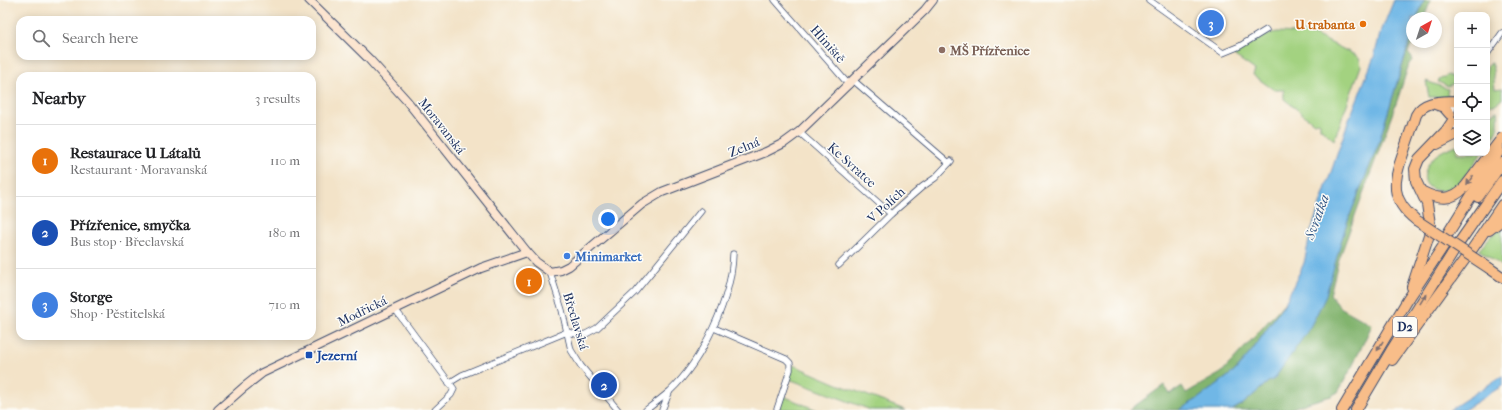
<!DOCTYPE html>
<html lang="en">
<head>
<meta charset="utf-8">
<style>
	:root { --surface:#fff; --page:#f6f6f6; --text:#202124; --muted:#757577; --line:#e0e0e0; --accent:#b5179e }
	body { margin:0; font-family:"IM FELL French Canon",serif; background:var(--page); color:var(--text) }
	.controls { position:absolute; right:12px; top:12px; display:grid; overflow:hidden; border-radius:8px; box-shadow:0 2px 10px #0003 }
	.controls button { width:36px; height:36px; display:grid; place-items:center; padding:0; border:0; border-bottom:1px solid var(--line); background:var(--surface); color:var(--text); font:20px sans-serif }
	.compass { position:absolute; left:1406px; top:12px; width:36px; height:36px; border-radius:50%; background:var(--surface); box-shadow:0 2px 10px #0003; rotate:39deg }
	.you { position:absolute; left:608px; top:219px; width:14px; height:14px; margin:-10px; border:3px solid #fff; border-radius:50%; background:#1a73e8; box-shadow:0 0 0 6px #1a73e833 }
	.badge { display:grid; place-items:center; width:26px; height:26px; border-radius:50%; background:var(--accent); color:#fff; font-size:13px; font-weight:700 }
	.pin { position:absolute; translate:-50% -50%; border:2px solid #fff; box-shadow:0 1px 4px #0006 }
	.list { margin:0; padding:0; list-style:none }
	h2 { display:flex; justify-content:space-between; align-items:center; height:52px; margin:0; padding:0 16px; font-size:17px }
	h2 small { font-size:13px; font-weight:400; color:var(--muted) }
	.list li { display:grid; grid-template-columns:26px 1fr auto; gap:12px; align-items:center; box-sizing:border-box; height:72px; padding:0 16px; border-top:1px solid var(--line) }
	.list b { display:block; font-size:15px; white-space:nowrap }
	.list p { margin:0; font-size:13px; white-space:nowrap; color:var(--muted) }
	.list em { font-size:13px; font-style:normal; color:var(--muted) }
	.icon { flex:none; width:22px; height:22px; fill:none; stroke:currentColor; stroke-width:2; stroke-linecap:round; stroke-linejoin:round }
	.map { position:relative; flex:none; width:1502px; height:410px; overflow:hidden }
	.search { position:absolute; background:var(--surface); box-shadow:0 2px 10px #0003; left:16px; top:16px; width:300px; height:44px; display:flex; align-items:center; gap:10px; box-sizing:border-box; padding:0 14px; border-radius:12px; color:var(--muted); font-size:15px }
	.panel { position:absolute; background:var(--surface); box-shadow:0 2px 10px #0003; left:16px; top:72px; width:300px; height:268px; border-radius:12px }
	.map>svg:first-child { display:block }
	.green { fill:#a3d280; stroke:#5f806f }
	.forest { fill:#82b46e; stroke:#4e7266 }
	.water { fill:#6fb7e6; stroke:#4573a2 }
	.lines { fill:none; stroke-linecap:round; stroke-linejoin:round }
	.street-casing { stroke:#3b4a6e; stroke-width:7 }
	.secondary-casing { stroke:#3b4a6e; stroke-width:10 }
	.highway-casing { stroke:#3b4a6e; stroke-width:12 }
	.street { stroke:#fff; stroke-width:5.5 }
	.secondary { stroke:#fce5d0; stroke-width:8 }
	.highway { stroke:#f8bd89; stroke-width:10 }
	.highway-bridge-casing { stroke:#3b4a6e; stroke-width:12; stroke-linecap:butt }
	.highway-bridge { stroke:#f8bd89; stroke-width:10 }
	.oneway { fill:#7e6f71 }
	.food-dot { fill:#e8710a; stroke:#fdfcf7; stroke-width:1.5 }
	.education-dot { fill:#8d6e63; stroke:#fdfcf7; stroke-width:1.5 }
	.shop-dot { fill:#3f7fe0; stroke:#fdfcf7; stroke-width:1.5 }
	.transit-dot { fill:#1a4fb4; stroke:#fdfcf7; stroke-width:1.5 }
	.labels { text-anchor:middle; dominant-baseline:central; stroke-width:3; stroke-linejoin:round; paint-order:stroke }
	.shield { fill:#fdfcf7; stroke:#5f6c8c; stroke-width:1 }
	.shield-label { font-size:12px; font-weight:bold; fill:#1b2f5e }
	.food-label { font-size:13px; font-weight:bold; fill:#c56008; stroke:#fdfcf7; text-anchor:end }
	.street-label { font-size:13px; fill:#1b2f5e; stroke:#fdfcf7 }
	.education-label { font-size:13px; font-weight:bold; fill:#785e54; stroke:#fdfcf7; text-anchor:start }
	.shop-label { font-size:13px; font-weight:bold; fill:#366cbe; stroke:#fdfcf7; text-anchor:start }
	.transit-label { font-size:13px; font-weight:bold; fill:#164399; stroke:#fdfcf7; text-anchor:start }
	.water-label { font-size:14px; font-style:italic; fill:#345887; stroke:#fdfcf7 }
</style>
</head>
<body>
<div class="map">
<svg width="1502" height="410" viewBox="0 0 1502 410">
	<rect width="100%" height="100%" fill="#fdfcf7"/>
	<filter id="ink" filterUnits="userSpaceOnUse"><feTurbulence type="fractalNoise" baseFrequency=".025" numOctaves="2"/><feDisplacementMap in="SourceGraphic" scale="8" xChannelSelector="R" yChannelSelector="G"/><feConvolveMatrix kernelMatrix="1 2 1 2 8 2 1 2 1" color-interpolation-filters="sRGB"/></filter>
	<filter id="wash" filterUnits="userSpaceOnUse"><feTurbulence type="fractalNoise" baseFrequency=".012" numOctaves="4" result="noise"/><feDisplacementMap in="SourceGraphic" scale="16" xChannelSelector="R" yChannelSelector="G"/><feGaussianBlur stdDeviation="0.9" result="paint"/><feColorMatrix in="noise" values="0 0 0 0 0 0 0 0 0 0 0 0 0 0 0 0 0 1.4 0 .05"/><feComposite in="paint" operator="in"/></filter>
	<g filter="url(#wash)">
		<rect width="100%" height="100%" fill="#f3e3c8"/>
		<g class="green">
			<polygon points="1278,32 1313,34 1357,56 1360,60 1361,66 1334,140 1320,128 1320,123 1318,122 1314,123 1284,99 1284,90 1274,90 1253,75 1255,70 1232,54 1271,33"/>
			<polygon points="1491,62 1492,62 1495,89 1502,88 1502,99 1494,105 1487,105 1487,66"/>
			<polygon points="1448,75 1455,79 1457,77 1457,85 1452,84 1448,86 1438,82 1439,80"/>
			<polygon points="1426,81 1448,89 1447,94 1450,96 1452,95 1454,91 1457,92 1457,95 1449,97 1429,97"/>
			<path d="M1498 111C1500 128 1496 133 1487 146L1488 116Z"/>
			<path d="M1457 145V153H1482C1473 164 1464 181 1451 188 1446 191 1442 191 1436 190 1418 186 1424 166 1435 156 1441 151 1450 147 1457 145Z"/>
			<polygon points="1502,228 1502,266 1479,250 1490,237"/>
			<polygon points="793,365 835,383 905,410 871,410 789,379"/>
			<polygon points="783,396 817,410 779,409"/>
		</g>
		<g class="forest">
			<polygon points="1424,0 1431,0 1424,18 1417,18"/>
			<polygon points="1412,34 1412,42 1413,42 1408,53 1413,59 1409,64 1397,101 1338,262 1330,295 1340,307 1372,325 1351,369 1338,392 1331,396 1310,402 1287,410 1232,410 1243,404 1268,382 1274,379 1346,225 1378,145"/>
			<polygon points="1286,301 1252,351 1234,372 1196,400 1179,410 1129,410 1164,385 1170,394 1182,386 1186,393 1221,373 1256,335"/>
		</g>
		<g class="water">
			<polygon points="1394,0 1424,0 1417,18 1412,18 1412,33 1378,145 1346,225 1325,298 1309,329 1274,379 1268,382 1243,404 1232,410 1179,410 1196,400 1234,372 1252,351 1286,301 1304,263 1311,231 1347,125 1374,57 1380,34"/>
			<polygon points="1502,376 1502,386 1464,410 1449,410"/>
		</g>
	</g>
	<g filter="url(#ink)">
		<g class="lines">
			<g class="street-casing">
				<g id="street">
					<polyline points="775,0 849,85"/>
					<polyline points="1149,0 1223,53 1240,46 1266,30"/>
					<polyline points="1487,54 1502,33"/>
					<polyline points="853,80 949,163"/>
					<path d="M1457 102C1449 110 1449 120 1457 127"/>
					<polyline points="799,132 891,214"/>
					<polyline points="839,265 891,214 922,187 935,178 951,161"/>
					<polyline points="550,272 562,310 571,350 581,366 618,410"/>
					<polyline points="395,309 454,389 451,395 435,410"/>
					<polyline points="714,328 786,359 790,363 790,370 777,409"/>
					<polyline points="449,383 462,375 567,332 581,335 586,334 597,328 635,292 701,211"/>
					<path d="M646 410C654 404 662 398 670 391 702 361 732 298 733 254"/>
					<polyline points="662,410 669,393"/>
				</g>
			</g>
			<g class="secondary-casing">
				<g id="secondary">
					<polyline points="309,0 369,59 407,101 527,252 536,262 550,272 561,270 569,266 642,204 662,192 766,152 784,143 799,132 925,10 933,0"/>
					<polyline points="218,410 243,388 262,373 481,268 527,252"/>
				</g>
			</g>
			<g class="highway-casing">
				<g id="highway">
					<polyline points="1435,104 1444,107 1450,114"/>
					<polyline points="1437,144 1457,134"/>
					<path d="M1423 192C1439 200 1452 201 1465 187L1502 138"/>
					<polyline points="1478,197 1502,163"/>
					<path d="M1416 220C1390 200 1393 181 1403 154 1407 141 1412 128 1416 115 1424 100 1442 102 1457 101"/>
					<polyline points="1430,224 1427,204 1416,181 1415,169 1419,159 1446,131 1452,122"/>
					<polyline points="1489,230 1502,220"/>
					<polyline points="1447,235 1499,151"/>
					<polyline points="1459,243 1502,181"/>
					<polyline points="1471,251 1502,205"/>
					<polyline points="1489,268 1502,277"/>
					<polyline points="1412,287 1429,235"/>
					<polyline points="1392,360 1465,259"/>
					<polyline points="1342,410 1407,301 1444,245"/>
					<polyline points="1356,410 1391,351 1454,251"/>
				</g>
			</g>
			<use href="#street" class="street"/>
			<use href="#secondary" class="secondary"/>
			<use href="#highway" class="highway"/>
			<g class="highway-bridge-casing">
				<polyline id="highway-bridge" points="1416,220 1489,268"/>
			</g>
			<use href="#highway-bridge" class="highway-bridge"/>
		</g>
		<defs><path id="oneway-solid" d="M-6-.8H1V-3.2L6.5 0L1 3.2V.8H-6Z"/></defs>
		<g class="oneway">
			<use href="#oneway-solid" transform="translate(1470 180) rotate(126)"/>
			<use href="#oneway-solid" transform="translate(1423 299) rotate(-58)"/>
			<use href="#oneway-solid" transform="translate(1380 346) rotate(121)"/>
		</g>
	</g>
	<circle class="food-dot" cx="1363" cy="24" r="4"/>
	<circle class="education-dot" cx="942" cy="50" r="4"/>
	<circle class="shop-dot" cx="567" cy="256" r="4"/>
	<rect class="transit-dot" x="305" y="351" width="8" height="8" rx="2"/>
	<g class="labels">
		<rect class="shield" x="1393" y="317" width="24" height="20" rx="3"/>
		<g class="shield-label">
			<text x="1405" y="327">D2</text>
		</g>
		<g class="food-label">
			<text x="1355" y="24">U trabanta</text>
		</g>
		<g class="street-label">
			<text transform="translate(828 44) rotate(49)">Hliniště</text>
			<text transform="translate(442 126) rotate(52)">Moravanská</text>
			<text transform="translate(744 147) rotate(-22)">Zelná</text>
			<text transform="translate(852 165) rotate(42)">Ke Svratce</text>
			<text transform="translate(886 205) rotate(-43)">V Polích</text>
			<text transform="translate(362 311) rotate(-26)">Modřická</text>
			<text transform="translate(576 321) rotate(73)">Břeclavská</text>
		</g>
		<g class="education-label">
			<text x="950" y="50">MŠ Přízřenice</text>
		</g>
		<g class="shop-label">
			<text x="575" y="256">Minimarket</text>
		</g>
		<g class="transit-label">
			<text x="317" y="355">Jezerní</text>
		</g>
		<g class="water-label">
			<text transform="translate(1317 217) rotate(-70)">Svratka</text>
		</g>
	</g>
</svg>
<div class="controls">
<button>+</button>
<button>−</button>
<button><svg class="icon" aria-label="locate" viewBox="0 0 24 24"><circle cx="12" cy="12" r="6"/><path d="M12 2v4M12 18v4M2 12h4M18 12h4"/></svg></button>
<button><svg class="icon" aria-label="layers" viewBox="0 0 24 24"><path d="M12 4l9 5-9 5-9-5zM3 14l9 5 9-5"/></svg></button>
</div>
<svg class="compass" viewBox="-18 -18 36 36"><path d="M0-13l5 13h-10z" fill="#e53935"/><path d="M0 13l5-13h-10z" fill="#757577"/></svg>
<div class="you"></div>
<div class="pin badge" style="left:529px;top:281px;background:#e8710a">1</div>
<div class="pin badge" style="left:604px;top:385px;background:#1a4fb4">2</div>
<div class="pin badge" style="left:1211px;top:23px;background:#3f7fe0">3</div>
<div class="search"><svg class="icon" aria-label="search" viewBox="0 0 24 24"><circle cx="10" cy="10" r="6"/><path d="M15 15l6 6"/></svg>Search here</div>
<section class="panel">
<h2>Nearby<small>3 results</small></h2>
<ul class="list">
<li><span class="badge" style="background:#e8710a">1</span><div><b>Restaurace U Látalů</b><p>Restaurant · Moravanská</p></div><em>110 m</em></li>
<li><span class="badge" style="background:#1a4fb4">2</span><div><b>Přízřenice, smyčka</b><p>Bus stop · Břeclavská</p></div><em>180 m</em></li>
<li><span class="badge" style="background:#3f7fe0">3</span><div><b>Storge</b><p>Shop · Pěstitelská</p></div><em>710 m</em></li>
</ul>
</section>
</div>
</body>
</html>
